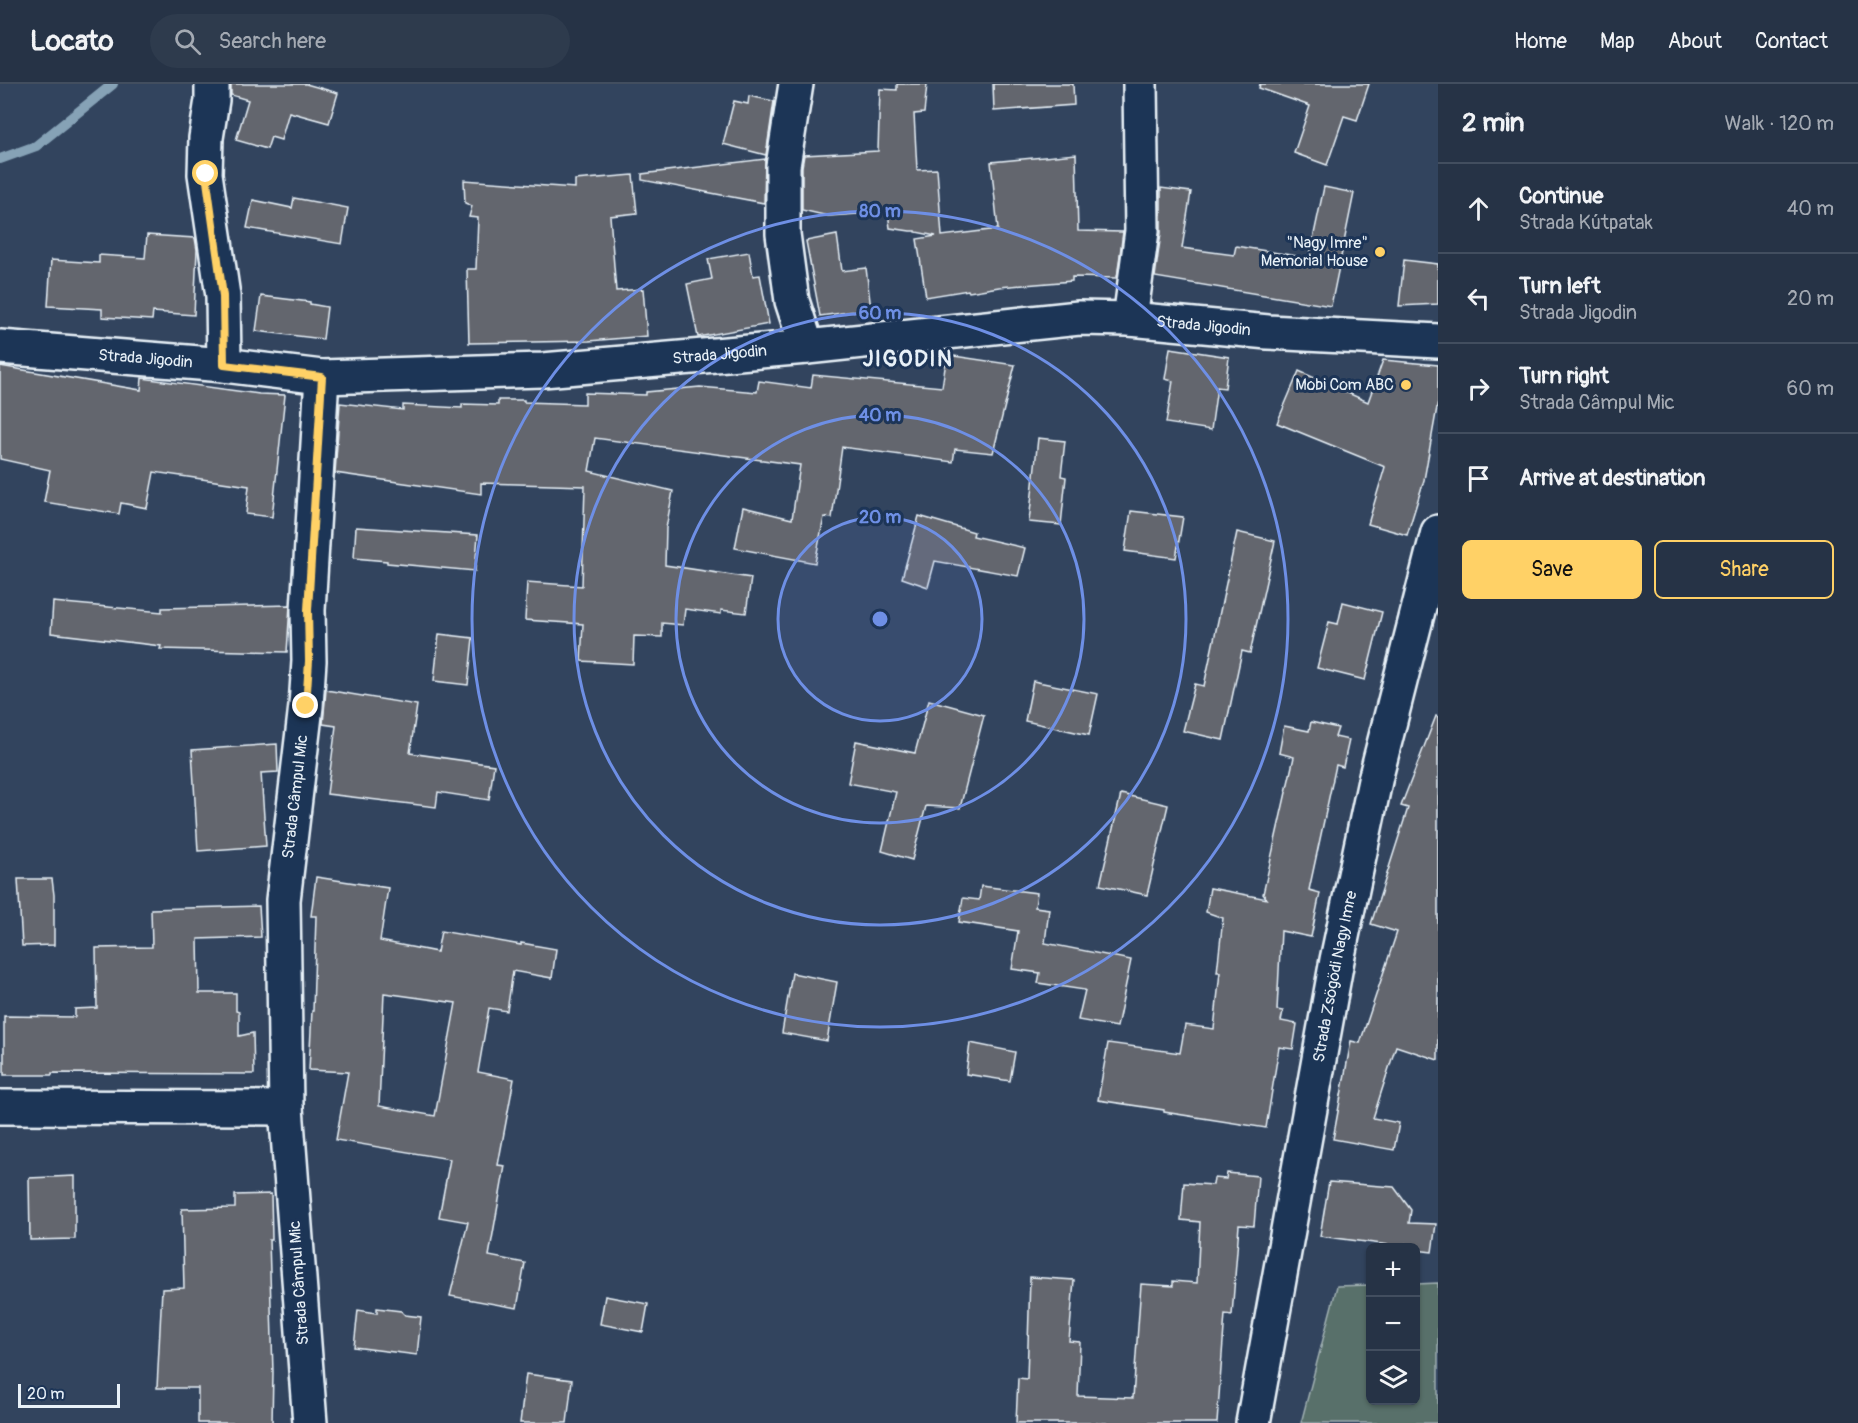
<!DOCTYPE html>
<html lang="en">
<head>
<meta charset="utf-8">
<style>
	:root { --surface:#263346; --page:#2e3b4d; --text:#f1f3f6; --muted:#a4aab3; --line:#424e5f; --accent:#ffd166 }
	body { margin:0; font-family:Pangolin,sans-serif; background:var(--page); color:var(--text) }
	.controls { position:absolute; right:18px; bottom:18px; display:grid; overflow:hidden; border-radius:9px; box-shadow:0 2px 4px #0004 }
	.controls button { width:54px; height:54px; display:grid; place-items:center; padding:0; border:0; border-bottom:2px solid var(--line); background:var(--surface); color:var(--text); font:30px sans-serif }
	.scale { position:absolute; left:18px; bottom:15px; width:102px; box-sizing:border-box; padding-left:6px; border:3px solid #e8f1f8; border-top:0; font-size:16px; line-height:21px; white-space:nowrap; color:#e8f1f8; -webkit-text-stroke:4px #1d3557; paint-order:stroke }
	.stop { position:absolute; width:18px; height:18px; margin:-14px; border:4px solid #ffd166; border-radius:50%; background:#fff }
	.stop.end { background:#ffd166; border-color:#fff; box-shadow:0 2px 6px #0008 }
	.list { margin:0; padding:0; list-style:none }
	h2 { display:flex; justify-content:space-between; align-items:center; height:78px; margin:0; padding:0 24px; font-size:26px }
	h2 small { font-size:20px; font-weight:400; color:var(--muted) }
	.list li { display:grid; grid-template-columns:39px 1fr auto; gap:18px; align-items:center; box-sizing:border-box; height:90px; padding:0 24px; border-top:2px solid var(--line) }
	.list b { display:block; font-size:22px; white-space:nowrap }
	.list p { margin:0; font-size:20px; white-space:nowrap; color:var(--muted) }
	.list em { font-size:20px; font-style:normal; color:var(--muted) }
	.actions { display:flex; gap:12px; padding:18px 24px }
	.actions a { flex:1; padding:14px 0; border:2px solid var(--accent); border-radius:9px; text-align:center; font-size:21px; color:var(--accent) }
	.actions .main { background:var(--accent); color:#111 }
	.icon { flex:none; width:33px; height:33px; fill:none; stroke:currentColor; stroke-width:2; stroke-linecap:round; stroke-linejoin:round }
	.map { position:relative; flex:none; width:1438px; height:1339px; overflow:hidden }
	header { display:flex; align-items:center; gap:36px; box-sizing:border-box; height:84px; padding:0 30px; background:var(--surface); border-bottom:2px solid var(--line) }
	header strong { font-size:28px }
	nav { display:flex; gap:33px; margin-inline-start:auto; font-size:21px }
	.search { width:420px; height:54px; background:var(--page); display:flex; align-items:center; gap:15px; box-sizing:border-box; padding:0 21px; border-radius:33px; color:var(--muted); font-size:22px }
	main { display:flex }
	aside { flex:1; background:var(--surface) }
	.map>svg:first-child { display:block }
	.green { fill:#596f6b; stroke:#a0b0b2; stroke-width:1.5 }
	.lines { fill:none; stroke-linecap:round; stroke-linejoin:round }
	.stream { stroke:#86a2b6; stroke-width:10 }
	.building { fill:#64666e; stroke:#e8f1f8; stroke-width:1.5; fill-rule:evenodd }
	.minor-casing { stroke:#e8f1f8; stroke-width:38 }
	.secondary-casing { stroke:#e8f1f8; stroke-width:38 }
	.minor { stroke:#1d3557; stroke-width:33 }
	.secondary { stroke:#1d3557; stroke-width:33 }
	.route { stroke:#ffd166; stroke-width:8 }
	.ring { fill:none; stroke:#6e8fe5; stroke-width:3 }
	.poi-dot { fill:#ffd166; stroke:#1d3557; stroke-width:2 }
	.labels { text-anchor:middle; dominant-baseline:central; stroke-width:6; stroke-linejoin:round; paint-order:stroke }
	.poi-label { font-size:16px; fill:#e8f1f8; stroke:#1d3557; text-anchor:end }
	.street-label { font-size:16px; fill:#e8f1f8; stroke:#1d3557 }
	.district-label { font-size:22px; font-weight:bold; letter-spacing:1.5px; fill:#e8f1f8; stroke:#1d3557 }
	.centre { fill:#6e8fe5; stroke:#1d3557; stroke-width:3 }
	.ring-label { font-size:18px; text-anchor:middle; font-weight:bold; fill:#6e8fe5; stroke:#1d3557; stroke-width:6; stroke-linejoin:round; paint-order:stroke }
</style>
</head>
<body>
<header>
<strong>Locato</strong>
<div class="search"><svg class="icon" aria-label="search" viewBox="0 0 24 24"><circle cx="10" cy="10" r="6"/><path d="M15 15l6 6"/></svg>Search here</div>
<nav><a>Home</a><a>Map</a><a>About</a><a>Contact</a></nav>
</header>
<main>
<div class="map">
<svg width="1438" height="1339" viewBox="0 0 1438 1339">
	<rect width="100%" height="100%" fill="#32445e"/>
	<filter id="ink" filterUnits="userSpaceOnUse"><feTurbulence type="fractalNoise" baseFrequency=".0167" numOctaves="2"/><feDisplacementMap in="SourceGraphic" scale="12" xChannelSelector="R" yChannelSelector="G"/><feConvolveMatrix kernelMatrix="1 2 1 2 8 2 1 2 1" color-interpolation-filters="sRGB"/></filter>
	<g filter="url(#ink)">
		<polygon class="green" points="1438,1199 1438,1339 1301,1339 1337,1202 1370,1201 1370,1316 1416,1316 1416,1200"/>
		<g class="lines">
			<polyline class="stream" points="0,75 36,62 113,0"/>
		</g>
		<g class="building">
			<polygon points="231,0 306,0 338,9 329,39 289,28 281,56 271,53 267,65 236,56 248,16 231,11"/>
			<polygon points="897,0 927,0 924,29 914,30 917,86 937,85 942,152 998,145 991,78 1076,70 1078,147 1123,148 1117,194 1072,193 1072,197 999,203 969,208 968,206 926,213 917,155 936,152 916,148 916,147 910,147 890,144 888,128 828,132 802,126 802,83 804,71 878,67 880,5 897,6"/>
			<polygon points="993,0 1073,0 1074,21 994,27"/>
			<polygon points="1260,0 1369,0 1357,36 1344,32 1327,81 1294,69 1310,22 1259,4"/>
			<polygon points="749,12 774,17 766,71 723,60 734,17 748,20"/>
			<polygon points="765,75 764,119 642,96 642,90"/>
			<polygon points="633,91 637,129 610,132 616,207 643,205 647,252 589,257 469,259 467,185 476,185 478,134 469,133 472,122 465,119 464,96 575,104 575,96"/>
			<polygon points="1324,103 1354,109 1331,222 1155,193 1161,149 1161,104 1191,108 1182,164 1234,171 1236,162 1309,174"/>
			<polygon points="294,114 348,124 342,160 247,144 253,116 292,124"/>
			<polygon points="147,151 195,154 197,166 194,231 153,228 152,236 102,233 102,225 48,222 51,176 99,179 99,171 145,174"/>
			<polygon points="837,151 842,187 866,184 871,225 820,232 806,157"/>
			<polygon points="749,168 753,192 760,191 769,240 698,253 687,200 712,195 708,175"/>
			<polygon points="1404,176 1438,180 1438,220 1399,222"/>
			<polygon points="261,212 310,218 310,220 327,223 323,255 256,247"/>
			<polygon points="1170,264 1229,273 1225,304 1217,303 1211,346 1166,339 1173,297 1165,295"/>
			<polygon points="947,271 1015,281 993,369 955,365 953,378 842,363 832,434 824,433 815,479 735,464 743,423 792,435 800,381 595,354 589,387 673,407 666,444 665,481 751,494 746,529 721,526 721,530 685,525 683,541 662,539 662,553 634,552 633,580 581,577 583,540 525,536 527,498 582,502 585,402 481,399 481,410 335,389 340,319 403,326 403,321 462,324 462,320 498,321 498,316 524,316 524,318 585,320 585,309 646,311 646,308 700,303 757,308 759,297 811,304 813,291 942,303"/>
			<polygon points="1383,276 1438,281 1438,318 1424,396 1407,451 1368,440 1385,383 1277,339 1299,287 1368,318"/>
			<polygon points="0,282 141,306 142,294 259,310 285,311 272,433 246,430 249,402 154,388 147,424 121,419 119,430 44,418 50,386 0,375"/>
			<polygon points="1038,354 1065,357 1061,392 1066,393 1061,441 1029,438"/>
			<polygon points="1131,427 1183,433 1176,474 1125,467"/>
			<polygon points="919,432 974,448 973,452 1025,464 1018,492 935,477 928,503 902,494"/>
			<polygon points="356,443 478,451 475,487 387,479 387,477 354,474"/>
			<polygon points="1237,448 1275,457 1250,569 1242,567 1223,656 1183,647 1195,600 1204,602"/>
			<polygon points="53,518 162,528 162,524 290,521 287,568 160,565 161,562 51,549"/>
			<polygon points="1343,518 1382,528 1365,596 1317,584 1329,538 1338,540"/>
			<polygon points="439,550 473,554 468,601 434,597"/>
			<polygon points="1033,597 1098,610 1089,651 1025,637"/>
			<polygon points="326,606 417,621 410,669 494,681 489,716 438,708 436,723 327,710 336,642 323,640"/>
			<polygon points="929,616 984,631 960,724 926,722 912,776 882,767 896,708 848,699 856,657 915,669"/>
			<polygon points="1436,632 1438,633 1438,976 1396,962 1373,1034 1399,1039 1394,1066 1333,1055 1351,957 1360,959 1397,848 1371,840 1408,724 1401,722"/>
			<polygon points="1311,638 1338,644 1335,653 1349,656 1343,683 1336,681 1309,806 1320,809 1311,853 1281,847 1277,926 1283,927 1281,937 1297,940 1293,965 1279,963 1266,1044 1164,1028 1164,1026 1098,1016 1108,959 1180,969 1185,941 1214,945 1220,888 1217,888 1223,834 1206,828 1210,804 1267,815 1263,810 1294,673 1279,669 1284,642 1309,647"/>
			<polygon points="277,660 278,688 261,689 266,762 198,767 192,666"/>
			<polygon points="1121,710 1168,721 1147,811 1100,801"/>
			<path d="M316 793 388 804 380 857 437 868 441 847 521 861V859L556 865 552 894 513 887 507 927 489 924 478 988 514 995 498 1081 505 1082 489 1172 525 1179 517 1224 450 1212 468 1138 439 1133 450 1075 336 1056 348 988 309 986 312 927H313L316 832H311ZM384 909 456 919 435 1032 379 1022Z"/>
			<polygon points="18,795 52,795 54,811 54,861 22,862"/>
			<polygon points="981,802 1037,809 1035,823 1049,825 1045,859 1131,876 1117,943 1078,936 1085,906 1038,899 1040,889 1012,885 1018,847 959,838 963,814 979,816"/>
			<polygon points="259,822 261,853 198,855 199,909 236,909 236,927 239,928 239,952 253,949 254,990 52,989 52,991 4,991 4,932 75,933 75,925 97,924 96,864 152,863 151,825"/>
			<polygon points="792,889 837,898 827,957 782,949"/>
			<polygon points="970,959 1015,968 1010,997 966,990"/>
			<polygon points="1227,1089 1258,1092 1254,1142 1239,1141 1232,1231 1225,1230 1217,1339 1016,1339 1018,1294 1027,1295 1030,1193 1074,1196 1069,1257 1080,1258 1078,1312 1133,1314 1141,1200 1173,1202 1173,1197 1197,1199 1200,1138 1181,1136 1184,1099 1213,1101 1214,1094 1226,1095"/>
			<polygon points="75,1092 75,1155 30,1156 29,1094"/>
			<polygon points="1329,1098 1394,1103 1411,1126 1409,1139 1436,1140 1432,1168 1416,1166 1416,1164 1405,1164 1406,1159 1405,1163 1320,1152"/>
			<polygon points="271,1110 272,1156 269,1156 273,1288 272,1339 198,1339 198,1304 157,1304 162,1205 184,1204 182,1125 235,1124 235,1111"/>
			<polygon points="605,1212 648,1220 643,1248 600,1240"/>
			<polygon points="377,1224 401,1227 405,1231 421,1233 417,1271 354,1263 358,1226 377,1229"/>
			<polygon points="526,1290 572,1296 567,1339 520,1339"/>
		</g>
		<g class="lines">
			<g class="minor-casing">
				<g id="minor">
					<polyline points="212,0 212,16 206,54 205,90 223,212 224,281"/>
					<polyline points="796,0 783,82 783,150 792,217 807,263"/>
					<polyline points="1130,235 1142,147 1140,0"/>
					<path id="s1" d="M0 263 224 281 322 293 543 286 807 263 1079 234 1130 235 1268 248 1438 257"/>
					<polyline points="0,1023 286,1024"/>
					<path id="s2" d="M310 1339 286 1024 283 816 306 622 309 577 308 526 322 293"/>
				</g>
			</g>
			<g class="secondary-casing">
				<g id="secondary">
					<path id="s3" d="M1253 1339 1337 876 1376 692 1438 448"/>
				</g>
			</g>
			<use href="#minor" class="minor"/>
			<use href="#secondary" class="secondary"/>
		</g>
	</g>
	<g class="lines" filter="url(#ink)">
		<polyline class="route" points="206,90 223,212 224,281 322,293 308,526 309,577 306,622"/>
	</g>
	<circle cx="880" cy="535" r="102" fill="#6e8fe5" fill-opacity=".12"/>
	<g class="ring">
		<circle cx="880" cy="535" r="102"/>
		<circle cx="880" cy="535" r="204"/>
		<circle cx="880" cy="535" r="306"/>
		<circle cx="880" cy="535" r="408"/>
	</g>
	<g class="poi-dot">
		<circle cx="1380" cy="168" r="6"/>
		<circle cx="1406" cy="301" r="6"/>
	</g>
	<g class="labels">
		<g class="poi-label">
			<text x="1368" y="159">"Nagy Imre"<tspan x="1368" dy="18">Memorial House</tspan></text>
			<text x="1394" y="301">Mobi Com ABC</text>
		</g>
		<g class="street-label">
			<text stroke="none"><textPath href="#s1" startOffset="1208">Strada Jigodin</textPath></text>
			<text stroke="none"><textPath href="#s1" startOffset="722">Strada Jigodin</textPath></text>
			<text stroke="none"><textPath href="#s1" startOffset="146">Strada Jigodin</textPath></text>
			<text stroke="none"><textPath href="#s2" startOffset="628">Strada Câmpul Mic</textPath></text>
			<text stroke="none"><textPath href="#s3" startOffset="454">Strada Zsögödi Nagy Imre</textPath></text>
			<text transform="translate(299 1199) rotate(-94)">Strada Câmpul Mic</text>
		</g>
		<g class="district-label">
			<text x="908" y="275">JIGODIN</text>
		</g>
	</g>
	<circle cx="880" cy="535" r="9" class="centre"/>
	<g class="ring-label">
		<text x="880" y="133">80 m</text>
		<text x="880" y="235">60 m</text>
		<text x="880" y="337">40 m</text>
		<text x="880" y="439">20 m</text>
	</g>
</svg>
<div class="controls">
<button>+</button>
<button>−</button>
<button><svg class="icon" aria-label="layers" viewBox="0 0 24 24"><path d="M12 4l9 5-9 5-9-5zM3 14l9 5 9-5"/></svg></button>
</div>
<div class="scale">20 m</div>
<div class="stop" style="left:206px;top:90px"></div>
<div class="stop end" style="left:306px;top:622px"></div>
</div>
<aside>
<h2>2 min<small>Walk · 120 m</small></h2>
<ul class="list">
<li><svg class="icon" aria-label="ahead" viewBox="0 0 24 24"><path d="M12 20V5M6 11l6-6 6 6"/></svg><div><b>Continue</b><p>Strada Kútpatak</p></div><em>40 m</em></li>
<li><svg class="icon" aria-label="left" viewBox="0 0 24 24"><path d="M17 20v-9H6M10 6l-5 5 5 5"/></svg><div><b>Turn left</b><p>Strada Jigodin</p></div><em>20 m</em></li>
<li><svg class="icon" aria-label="right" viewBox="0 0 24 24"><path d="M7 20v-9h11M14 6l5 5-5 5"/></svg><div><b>Turn right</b><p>Strada Câmpul Mic</p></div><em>60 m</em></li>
<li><svg class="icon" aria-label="arrive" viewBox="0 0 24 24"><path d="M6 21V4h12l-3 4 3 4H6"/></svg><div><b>Arrive at destination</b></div></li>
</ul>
<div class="actions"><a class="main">Save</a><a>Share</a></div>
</aside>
</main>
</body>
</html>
